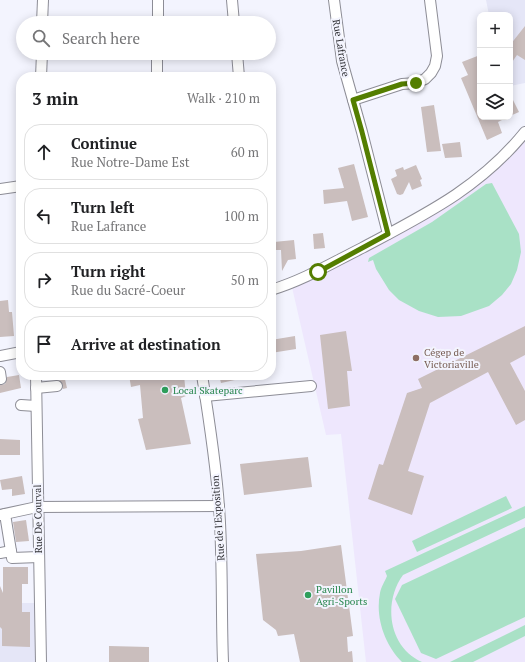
<!DOCTYPE html>
<html lang="en">
<head>
<meta charset="utf-8">
<style>
	:root { --surface:#fff; --page:#f6f6f6; --text:#202124; --muted:#757577; --line:#e0e0e0 }
	body { margin:0; font-family:"PT Serif",serif; background:var(--page); color:var(--text) }
	.controls { position:absolute; right:12px; top:12px; display:grid; overflow:hidden; border-radius:8px; box-shadow:0 2px 10px #0003 }
	.controls button { width:36px; height:36px; display:grid; place-items:center; padding:0; border:0; border-bottom:1px solid var(--line); background:var(--surface); color:var(--text); font:20px sans-serif }
	.stop { position:absolute; width:12px; height:12px; margin:-9px; border:3px solid #547e00; border-radius:50%; background:#fff }
	.stop.end { background:#547e00; border-color:#fff; box-shadow:0 1px 4px #0008 }
	.list { margin:0; padding:0; list-style:none }
	h2 { display:flex; justify-content:space-between; align-items:center; height:52px; margin:0; padding:0 16px; font-size:17px }
	h2 small { font-size:13px; font-weight:400; color:var(--muted) }
	.list li { display:grid; grid-template-columns:26px 1fr auto; gap:12px; align-items:center; box-sizing:border-box; height:56px; margin:0 8px 8px; padding:0 8px; border:1px solid var(--line); border-radius:16px }
	.list b { display:block; font-size:15px; white-space:nowrap }
	.list p { margin:0; font-size:13px; white-space:nowrap; color:var(--muted) }
	.list em { font-size:13px; font-style:normal; color:var(--muted) }
	.icon { flex:none; width:22px; height:22px; fill:none; stroke:currentColor; stroke-width:2; stroke-linecap:round; stroke-linejoin:round }
	.map { position:relative; flex:none; width:525px; height:662px; overflow:hidden }
	.search { position:absolute; background:var(--surface); box-shadow:0 2px 10px #0003; left:16px; top:16px; width:260px; height:44px; display:flex; align-items:center; gap:10px; box-sizing:border-box; padding:0 14px; border-radius:22px; color:var(--muted); font-size:15px }
	.panel { position:absolute; background:var(--surface); box-shadow:0 2px 10px #0003; left:16px; top:72px; width:260px; height:308px; border-radius:16px }
	.map>svg:first-child { display:block }
	.built { fill:#e5e6f7 }
	.education { fill:#eee7fd }
	.green { fill:#a9e1c6 }
	.building { fill:#cabebd }
	.lines { fill:none; stroke-linecap:round; stroke-linejoin:round }
	.minor-casing { stroke:#8d8d96; stroke-width:12 }
	.minor { stroke:#fff; stroke-width:10 }
	.route { stroke:#547e00; stroke-width:5 }
	.education-dot { fill:#8d6e63; stroke:#f3f4fe; stroke-width:1.5 }
	.leisure-dot { fill:#2e9e5b; stroke:#f3f4fe; stroke-width:1.5 }
	.labels { text-anchor:middle; dominant-baseline:central; stroke-width:4; stroke-linejoin:round; paint-order:stroke }
	.street-label { font-size:10px; fill:#2f2f33; stroke:#f3f4fe }
	.education-label { font-size:10px; fill:#785e54; stroke:#f3f4fe; text-anchor:start }
	.leisure-label { font-size:10px; fill:#27864d; stroke:#f3f4fe; text-anchor:start }
</style>
</head>
<body>
<div class="map">
<svg width="525" height="662" viewBox="0 0 525 662">
	<rect width="100%" height="100%" fill="#f3f4fe"/>
	<g class="built">
		<polygon points="486,0 525,0 525,83 510,86 510,15 489,15"/>
		<rect x="0" y="603" width="46" height="59"/>
	</g>
	<polygon class="education" points="525,132 525,662 366,662 341,434 326,435 291,283 442,204"/>
	<g class="green">
		<polygon points="492,183 519,234 521,252 517,270 511,284 502,295 489,306 461,316 438,317 419,311 399,300 389,290 376,269 373,260 368,262 369,258 432,222 486,184"/>
		<polygon points="506,496 512,508 417,552 412,541"/>
		<path d="M525 506V518L403 575C383 602 388 647 422 662H402C385 645 375 618 380 593 381 587 385 581 387 576L385 571Z"/>
		<polygon points="525,527 525,617 436,659 421,653 395,599 402,585"/>
		<polygon points="525,625 525,636 473,662 450,662"/>
	</g>
	<g class="building">
		<polygon points="525,26 525,60 517,55 510,65 510,45"/>
		<polygon points="480,55 480,117 508,117 498,122 502,133 487,140 461,78 468,75 462,62"/>
		<polygon points="510,94 519,112 510,116"/>
		<polygon points="434,105 441,151 427,152 421,107"/>
		<polygon points="460,142 462,157 445,158 442,144"/>
		<polygon points="354,164 368,217 352,221 347,201 324,204 323,190 344,188 338,168"/>
		<polygon points="416,165 422,179 420,180 422,186 412,190 409,182 403,194 400,195 397,194 391,179 397,176 395,170 403,167 404,170"/>
		<polygon points="323,233 325,248 314,249 313,234"/>
		<polygon points="294,240 296,259 288,260 282,271 281,250 275,250 274,242"/>
		<polygon points="8,300 9,312 12,312 14,336 0,337 0,301"/>
		<polygon points="525,326 525,355 510,363 525,391 525,420 516,425 488,372 430,403 408,471 424,476 412,515 368,499 379,464 383,465 407,393 422,388 418,379"/>
		<polygon points="346,331 352,371 347,371 350,406 328,409 320,335"/>
		<polygon points="295,336 296,349 271,353 271,340"/>
		<polygon points="19,375 21,388 0,393 0,385 5,384 7,377"/>
		<polygon points="54,375 64,375 67,388 63,389 62,383 59,380 55,380"/>
		<polygon points="129,375 184,375 186,396 181,398 191,444 146,450 138,419 143,418 140,385 131,387"/>
		<polygon points="219,375 244,375 244,378 221,383"/>
		<polygon points="0,439 20,440 20,455 0,455"/>
		<polygon points="308,457 312,487 244,495 240,464"/>
		<polygon points="22,476 25,494 12,496 12,489 2,490 0,480"/>
		<polygon points="26,520 29,541 16,542 13,522"/>
		<polygon points="341,545 353,636 347,637 348,652 352,651 353,662 300,662 294,634 278,636 276,630 263,620 256,554 301,551"/>
		<polygon points="3,567 28,567 28,584 22,584 22,612 30,612 30,647 2,646 2,629 0,627 0,586 3,593"/>
		<polygon points="109,646 149,647 149,662 109,662"/>
	</g>
	<g class="lines">
		<g class="minor-casing">
			<g id="minor">
				<polyline points="232,0 234,23"/>
				<polyline points="334,0 342,61 362,132 388,234"/>
				<polyline points="42,23 43,0"/>
				<polyline points="158,23 158,0"/>
				<polyline points="237,53 239,77"/>
				<polyline points="41,77 42,53"/>
				<polyline points="157,77 157,53"/>
				<polyline points="353,100 402,84 416,83 425,79 431,73 435,66 437,56 430,0"/>
				<polyline points="0,189 21,186"/>
				<path d="M271 290C304 280 332 263 362 248 424 215 480 188 525 132"/>
				<polyline points="0,356 21,352"/>
				<polyline points="0,372 1,379"/>
				<polyline points="36,375 41,662"/>
				<path d="M202 375C209 419 216 463 219 507 223 559 221 610 223 662"/>
				<polyline points="36,388 57,386"/>
				<polyline points="205,396 311,386"/>
				<polyline points="21,405 36,406"/>
				<polyline points="5,514 11,551"/>
				<polyline points="0,515 37,507 219,506"/>
				<polyline points="0,553 11,551 12,558 39,557"/>
			</g>
		</g>
		<use href="#minor" class="minor"/>
	</g>
	<g class="lines">
		<polyline class="route" points="318,272 388,234 362,132 353,100 402,84 416,83"/>
	</g>
	<circle class="education-dot" cx="416" cy="358" r="4"/>
	<g class="leisure-dot">
		<circle cx="165" cy="390" r="4"/>
		<circle cx="308" cy="595" r="4"/>
	</g>
	<g class="labels">
		<g class="street-label">
			<text transform="translate(341 48) rotate(80)">Rue Lafrance</text>
			<text transform="translate(218 518) rotate(-94)">Rue de l'Exposition</text>
			<text transform="translate(38 519) rotate(-91)">Rue De Courval</text>
		</g>
		<g class="education-label">
			<text x="424" y="352">Cégep de<tspan x="424" dy="12">Victoriaville</tspan></text>
		</g>
		<g class="leisure-label">
			<text x="173" y="390">Local Skateparc</text>
			<text x="316" y="589">Pavillon<tspan x="316" dy="12">Agri-Sports</tspan></text>
		</g>
	</g>
</svg>
<div class="controls">
<button>+</button>
<button>−</button>
<button><svg class="icon" aria-label="layers" viewBox="0 0 24 24"><path d="M12 4l9 5-9 5-9-5zM3 14l9 5 9-5"/></svg></button>
</div>
<div class="stop" style="left:318px;top:272px"></div>
<div class="stop end" style="left:416px;top:83px"></div>
<div class="search"><svg class="icon" aria-label="search" viewBox="0 0 24 24"><circle cx="10" cy="10" r="6"/><path d="M15 15l6 6"/></svg>Search here</div>
<section class="panel">
<h2>3 min<small>Walk · 210 m</small></h2>
<ul class="list">
<li><svg class="icon" aria-label="ahead" viewBox="0 0 24 24"><path d="M12 20V5M6 11l6-6 6 6"/></svg><div><b>Continue</b><p>Rue Notre-Dame Est</p></div><em>60 m</em></li>
<li><svg class="icon" aria-label="left" viewBox="0 0 24 24"><path d="M17 20v-9H6M10 6l-5 5 5 5"/></svg><div><b>Turn left</b><p>Rue Lafrance</p></div><em>100 m</em></li>
<li><svg class="icon" aria-label="right" viewBox="0 0 24 24"><path d="M7 20v-9h11M14 6l5 5-5 5"/></svg><div><b>Turn right</b><p>Rue du Sacré-Coeur</p></div><em>50 m</em></li>
<li><svg class="icon" aria-label="arrive" viewBox="0 0 24 24"><path d="M6 21V4h12l-3 4 3 4H6"/></svg><div><b>Arrive at destination</b></div></li>
</ul>
</section>
</div>
</body>
</html>
